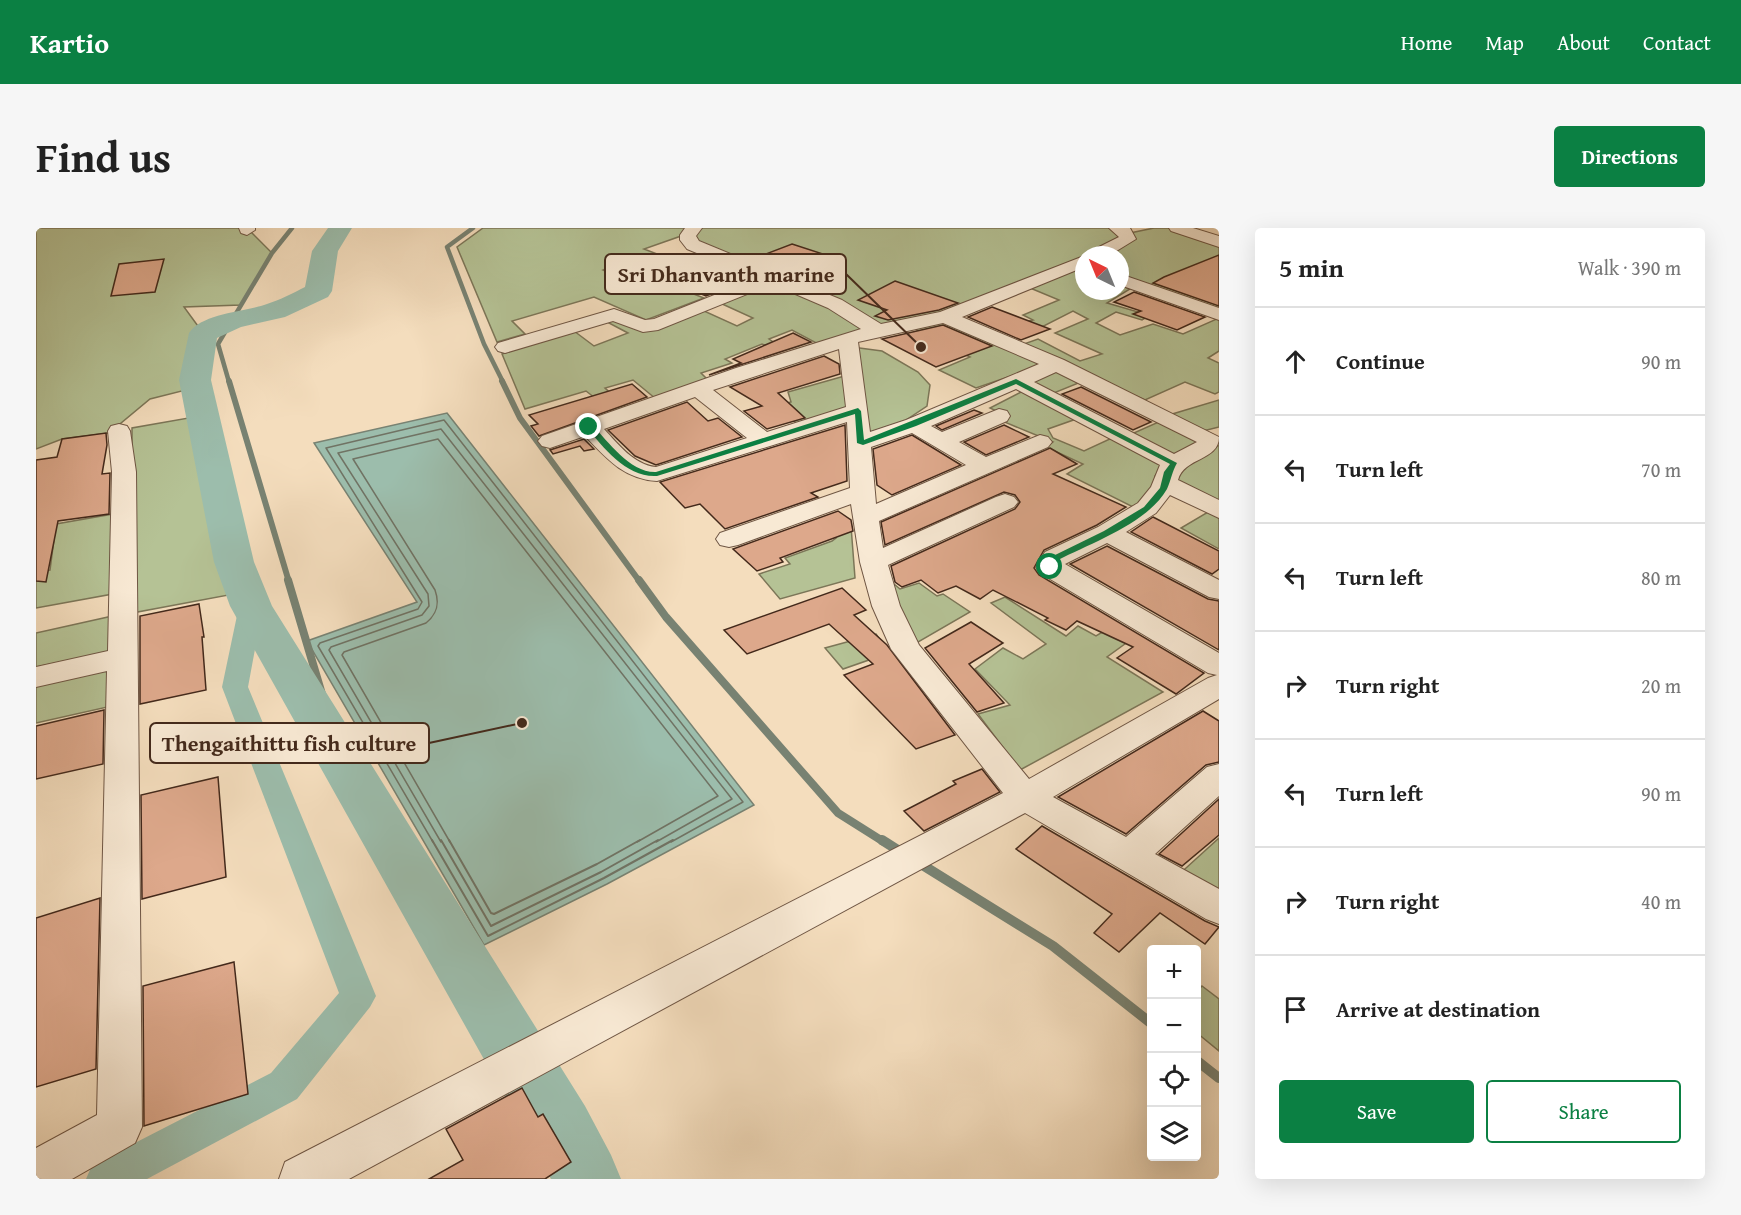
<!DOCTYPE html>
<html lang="en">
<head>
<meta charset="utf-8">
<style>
	:root { --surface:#fff; --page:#f6f6f6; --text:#222; --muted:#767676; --line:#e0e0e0; --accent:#0b8043 }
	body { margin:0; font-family:"Gentium Book Plus",serif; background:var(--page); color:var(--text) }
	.controls { position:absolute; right:18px; bottom:18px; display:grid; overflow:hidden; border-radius:6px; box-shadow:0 6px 24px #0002 }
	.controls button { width:54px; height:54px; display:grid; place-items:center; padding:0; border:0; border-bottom:2px solid var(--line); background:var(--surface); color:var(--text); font:30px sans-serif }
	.compass { position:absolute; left:1039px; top:18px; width:54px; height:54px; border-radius:50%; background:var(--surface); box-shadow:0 6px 24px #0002; rotate:317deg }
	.stop { position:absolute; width:18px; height:18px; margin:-14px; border:4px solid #0b8043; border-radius:50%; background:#fff }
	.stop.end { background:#0b8043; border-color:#fff; box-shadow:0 2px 6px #0008 }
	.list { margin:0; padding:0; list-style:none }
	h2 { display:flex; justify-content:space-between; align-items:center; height:78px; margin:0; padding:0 24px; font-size:26px }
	h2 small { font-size:20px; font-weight:400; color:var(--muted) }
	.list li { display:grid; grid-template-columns:39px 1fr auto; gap:18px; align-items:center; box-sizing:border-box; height:108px; padding:0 24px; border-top:2px solid var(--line) }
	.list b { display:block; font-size:22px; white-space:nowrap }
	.list em { font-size:20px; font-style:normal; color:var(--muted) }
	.actions { display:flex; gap:12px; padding:18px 24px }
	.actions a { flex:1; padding:14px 0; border:2px solid var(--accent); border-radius:6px; text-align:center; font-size:21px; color:var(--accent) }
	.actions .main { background:var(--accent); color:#fff }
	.icon { flex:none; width:33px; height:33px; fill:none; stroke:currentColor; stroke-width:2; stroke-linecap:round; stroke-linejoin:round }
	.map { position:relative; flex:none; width:1183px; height:951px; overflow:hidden; border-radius:6px }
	header { display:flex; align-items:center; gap:36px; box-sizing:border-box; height:84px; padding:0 30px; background:var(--accent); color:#fff }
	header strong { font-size:28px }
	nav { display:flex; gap:33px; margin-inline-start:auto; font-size:21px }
	.intro { display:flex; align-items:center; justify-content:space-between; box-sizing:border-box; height:144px; padding:0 36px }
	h1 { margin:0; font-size:42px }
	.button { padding:15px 27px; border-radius:6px; background:var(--accent); color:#fff; font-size:21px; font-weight:700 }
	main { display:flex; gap:36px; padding:0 36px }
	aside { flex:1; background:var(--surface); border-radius:6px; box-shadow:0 6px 24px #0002 }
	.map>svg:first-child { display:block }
	.green { fill:#b5c295; stroke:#7c7658; stroke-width:1.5 }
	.water { fill:#9cbdac; stroke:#788272; stroke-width:1.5 }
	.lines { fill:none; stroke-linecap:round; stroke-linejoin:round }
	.shore-far1 { stroke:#707364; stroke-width:1.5 }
	.shore { stroke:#707364; stroke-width:2 }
	.stream-far3 { stroke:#788272; stroke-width:4.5 }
	.stream-far2 { stroke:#788272; stroke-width:6 }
	.stream-far1 { stroke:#788272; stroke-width:8 }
	.stream { stroke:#788272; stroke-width:10 }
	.canal { fill:#9cbdac; fill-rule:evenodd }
	.river { fill:#9cbdac; fill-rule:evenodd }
	.building { fill:#dda88b; stroke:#43291b; stroke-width:1.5 }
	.minor-casing { stroke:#6f5644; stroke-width:2 }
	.minor { fill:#f8e9d4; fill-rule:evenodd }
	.route { fill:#0b8043 }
	.leader { fill:none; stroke:#43291b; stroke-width:2 }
	.callout-dot { fill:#43291b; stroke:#f8e9d4; stroke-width:2 }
	.callout { fill:#f8e9d4; stroke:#43291b; stroke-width:2 }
	.callout-label { font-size:22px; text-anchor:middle; font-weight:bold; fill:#43291b }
</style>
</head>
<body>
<header>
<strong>Kartio</strong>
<nav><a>Home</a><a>Map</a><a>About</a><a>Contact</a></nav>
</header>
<div class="intro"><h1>Find us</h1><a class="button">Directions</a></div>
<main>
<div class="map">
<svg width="1183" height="951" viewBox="0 0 1183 951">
	<rect width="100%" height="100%" fill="#f4ddbd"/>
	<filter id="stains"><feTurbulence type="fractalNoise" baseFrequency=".00333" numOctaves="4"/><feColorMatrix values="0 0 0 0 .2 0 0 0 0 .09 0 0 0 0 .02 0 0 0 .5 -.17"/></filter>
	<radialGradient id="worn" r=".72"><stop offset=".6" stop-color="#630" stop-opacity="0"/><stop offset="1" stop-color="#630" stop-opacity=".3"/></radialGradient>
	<g class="green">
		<polygon points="0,0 211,0 236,25 205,77 148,79 167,105 150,162 114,171 73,205 26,211 0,221"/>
		<polygon points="447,0 652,0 645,8 608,21 647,36 634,40 612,32 601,36 588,33 567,42 595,55 611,48 668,70 610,92 558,69 476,93 489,106 461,114 421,19"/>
		<polygon points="658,0 1078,0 1092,8 1060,27 1048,27 1048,33 909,89 842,103 657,17"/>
		<polygon points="1118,0 1137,0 1183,16 1183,84 1084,48 1084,27 1066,27 1094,5"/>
		<polygon points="1043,40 1048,42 1048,63 1084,63 1084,57 1094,61 1071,75 1102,84 1118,77 1126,80 1106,92 1080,84 1060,95 1084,107 1117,96 1147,106 1183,90 1183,123 1172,130 1183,135 1183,164 1179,166 1149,154 1109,172 985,117 1002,111 1044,133 1066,126 1019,105 1052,91 1037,83 998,103 982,96 997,92 987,87 1023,72 994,60"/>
		<polygon points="737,53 799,79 831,101 784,117 756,102 733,111 740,116 731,118 726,116 689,131 696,135 665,145 672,152 620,171 597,152 569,160 590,179 577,184 550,163 489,181 466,126 538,103 558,118 592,105 571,94 581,91 607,103 666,82 701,98 717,90 684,75"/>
		<polygon points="908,92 1013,135 940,160 903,142 934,129 875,99"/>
		<polygon points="816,119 846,123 882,144 894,157 891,178 867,194 829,208"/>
		<polygon points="1018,140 1045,154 1013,167 987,154"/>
		<polygon points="812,147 814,180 763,197 737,178 755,174 752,164"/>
		<polygon points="989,162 1043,190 1012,201 1017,210 1048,223 1078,209 1128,236 1119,248 1118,258 1103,277 1097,279 1031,246 1047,236 1010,219 1017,214 966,193 973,189 954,180"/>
		<polygon points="1183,172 1183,199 1167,203 1133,187"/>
		<polygon points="158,189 198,366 96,385 96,200"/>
		<polygon points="1127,192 1168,212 1134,230 1091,208"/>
		<polygon points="1183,217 1183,276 1138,256 1147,239"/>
		<polygon points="1177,281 1183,284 1183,321 1145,300"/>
		<polygon points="83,285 82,365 0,380 0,344 14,342 20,296"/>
		<polygon points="815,298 819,350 744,371 723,346 754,336 749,330 796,313 800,310 794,306"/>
		<polygon points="852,351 864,361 883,355 901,368 907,366 934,384 877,417"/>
		<polygon points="969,369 1030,408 1042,398 1060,408 1075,399 1093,413 1071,429 1127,464 984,542 942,486 974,477 939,441 967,420 987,431 1010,416 955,375"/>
		<polygon points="81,387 79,423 0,439 0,405"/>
		<polygon points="840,406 853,425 807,441 789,420"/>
		<polygon points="75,439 76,478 0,495 0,454"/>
		<polygon points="1183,610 1183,675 1139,650"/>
		<polygon points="1166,758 1183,771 1183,823 1161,805 1161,763"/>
	</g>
	<polygon class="water" points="411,185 718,577 571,656 448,717 271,413 381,374 278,215"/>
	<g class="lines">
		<g class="shore-far1">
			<polyline points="397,614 282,418 284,415 382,381 386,374 290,220 408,192 707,574 635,614"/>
			<polyline points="405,614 293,422 295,419 386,387 393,378 392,366 302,225 405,201 696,571 620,614"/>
			<path d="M414 614 306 427 308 424 390 395C401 386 404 376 399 362L317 231 402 211 682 568 601 614"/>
		</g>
		<g class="shore">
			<polyline points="396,612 452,708 568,650 637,612"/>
			<polyline points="405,612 455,698 565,644 622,612"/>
			<polyline points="413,612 455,685 458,686 561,636 604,612"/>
		</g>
		<g class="stream-far3">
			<polyline points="437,0 411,19 448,116 467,154"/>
			<polyline points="193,154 182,116 236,25 256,0"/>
		</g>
		<g class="stream-far2">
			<polyline points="193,153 253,354"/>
			<polyline points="466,153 484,190 604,354"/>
		</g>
		<g class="stream-far1">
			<polyline points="252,352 288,473 376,614"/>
			<polyline points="603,352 630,389 802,585 848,614"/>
		</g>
		<g class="stream">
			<polyline points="375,612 452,736 499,817"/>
			<polyline points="846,612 868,626"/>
			<polyline points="880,633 1017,718 1116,796"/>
			<polyline points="1160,832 1183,850"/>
			<polyline points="509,835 537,882 549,951"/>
		</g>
		<polygon class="canal" points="215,371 224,373 227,378 212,459 340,768 334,779 261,871 111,951 50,951 56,937 235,845 303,765 186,459 203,378 206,373"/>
		<path class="river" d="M292 0H316L302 23 296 63 292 69 249 89 205 99 181 110 175 152 218 334 236 378 549 878 575 927 585 951H515L194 378 178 334 143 152 153 105C166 85 209 84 231 76 244 72 257 65 269 59L276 23Z"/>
	</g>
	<g class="building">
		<polygon points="756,16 793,28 748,45 714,32"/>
		<polygon points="1183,27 1183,78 1117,55 1128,49"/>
		<polygon points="128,31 119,64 75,68 83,36"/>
		<polygon points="668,31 715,50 670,68 622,48"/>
		<polygon points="859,53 922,75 903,82 852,92 839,88 851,82 822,72"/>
		<polygon points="1098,64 1169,89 1141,102 1097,86 1105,83 1078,74"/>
		<polygon points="956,79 1014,101 985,112 932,89"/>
		<polygon points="907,97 956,118 900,139 846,111"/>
		<polygon points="757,105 775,114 673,147 705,135 697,131"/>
		<polygon points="788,128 803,136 804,146 742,165 769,190 731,201 708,183 726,178 694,159"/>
		<polygon points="596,156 611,169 503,208 495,198 502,196 493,187"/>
		<polygon points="1045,159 1115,194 1097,202 1026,166"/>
		<polygon points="651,174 672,193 682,190 706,209 620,237 599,228 572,202"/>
		<polygon points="938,182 946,185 906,202 900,198"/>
		<polygon points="809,197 811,253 775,265 782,269 689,301 664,276 649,280 624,254"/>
		<polygon points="968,197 993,209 950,227 928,214"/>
		<polygon points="70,205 71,217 66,246 74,245 73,286 22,293 10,354 0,353 0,232 21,229 26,211"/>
		<polygon points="876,207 925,237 856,267 841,257 837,221"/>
		<polygon points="548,211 558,221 548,223 544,218 517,226 514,222"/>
		<polygon points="1014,220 1041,236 1017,246 1090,279 1061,297 1008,322 998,340 1003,347 1168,445 1140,466 1081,430 1097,419 1041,393 1030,402 1009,392 1012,390 957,362 944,371 920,358 902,365 885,352 866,359 859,354 855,338 979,281 984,274 979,267 968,264 849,317 845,294"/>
		<polygon points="802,283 815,292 817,303 744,330 747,334 721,343 697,321"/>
		<polygon points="1117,289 1183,323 1183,341 1176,346 1095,304"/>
		<polygon points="1071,318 1172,371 1183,373 1183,422 1034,336"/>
		<polygon points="806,360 830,382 818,387 851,417 919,507 880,521 808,447 837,436 793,396 711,426 688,402"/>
		<polygon points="163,376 168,409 166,409 170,462 104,476 104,388"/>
		<polygon points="935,394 967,415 933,436 968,475 941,484 889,420"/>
		<polygon points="68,482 67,536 0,551 0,498"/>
		<polygon points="1167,483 1183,493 1183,534 1170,537 1090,606 1022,569"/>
		<polygon points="946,541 964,564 888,603 868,583 920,556 917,553"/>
		<polygon points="182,549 190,649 106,671 105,567"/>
		<polygon points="1183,571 1183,607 1146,638 1123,626"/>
		<polygon points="1006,598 1169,693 1183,699 1169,716 1124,685 1083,724 1058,705 1076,686 980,621"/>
		<polygon points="64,670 60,841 0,859 0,690"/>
		<polygon points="198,734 212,866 108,898 107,758"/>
		<polygon points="486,860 502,889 507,886 535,934 509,951 393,951 427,932 410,901"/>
	</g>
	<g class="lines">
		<g class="minor-casing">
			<g id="minor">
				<polygon points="203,0 219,0 219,2 211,7 205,5"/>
				<path d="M649 0H666L660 8 663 13 806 72 845 96 904 84 1048 28V39L926 89 1028 132 1183 209C1183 233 1148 229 1142 252L1183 272V290L1134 267 1120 285 1090 304 1183 352V371L1173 369 1071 315 1029 336 1183 425V471L1017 569 1090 609 1171 539 1183 536V568L1119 626 1183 661V696L1170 691 989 585 313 951H243L249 934 967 565 855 421 836 378 824 334 815 276 702 317 693 319 684 317 680 311 684 305 814 260 811 194 621 253C588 251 571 231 549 208L514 220 506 218 502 213 506 208 700 140 825 101 792 80 736 56 622 102 607 104 577 93 469 125 462 123 459 119 462 115 578 81 609 92 618 91 721 50 651 21 644 12V7ZM907 95 1003 136 870 192 834 204 822 114ZM803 121 810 179 731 204 677 162ZM1020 144 1161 214 1138 226 998 154ZM980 161 1124 237 1115 259 1102 275 1062 299 1009 324 1000 339 1004 345 1172 445 1181 447 1172 450 993 551 883 417 864 378 852 337 978 279 982 274 978 269 969 266 960 269 847 320 843 293 1012 219 1016 214 1012 209 1004 207 950 229 923 214 971 193 974 188 971 183 963 181 906 204 895 198ZM659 169 711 210 620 239C598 237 582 216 568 201ZM876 205 930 237 840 276 835 219Z"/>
				<polygon points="1073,0 1094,0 1100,11 1074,27 1052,27 1055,23 1083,9"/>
				<polygon points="1133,0 1157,0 1183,8 1183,19 1135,3"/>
				<polygon points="1084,46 1183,80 1183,92 1084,57"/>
				<polygon points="83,196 91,198 94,203 100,244 106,899 99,915 36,951 0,951 0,920 61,887 71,443 0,459 0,439 72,423 76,244 72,203 75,198"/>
			</g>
		</g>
		<use href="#minor" class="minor"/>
	</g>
	<path class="route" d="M980 151 1141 235C1136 244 1135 252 1131 261 1112 295 1055 315 1022 332L1017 340 1014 341 1010 339 1015 329 1068 303 1108 279 1124 260 1128 244 1134 236 980 156 880 198 827 217 821 215 819 186 621 248C591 250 568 220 550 199L556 197C573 214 594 245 620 244L822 180 825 183 828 212Z"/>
	<path class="leader" d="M885 119L810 46M486 495L393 515"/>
	<g class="callout-dot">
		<circle cx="885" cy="119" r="6"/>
		<circle cx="486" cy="495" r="6"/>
	</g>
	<g class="callout">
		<rect x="569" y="26" width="241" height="40" rx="6"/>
		<rect x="114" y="495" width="279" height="40" rx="6"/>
	</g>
	<g class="callout-label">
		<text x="690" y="54">Sri Dhanvanth marine</text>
		<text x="253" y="523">Thengaithittu fish culture</text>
	</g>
	<rect width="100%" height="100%" filter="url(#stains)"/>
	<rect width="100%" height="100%" fill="url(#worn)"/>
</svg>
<div class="controls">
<button>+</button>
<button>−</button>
<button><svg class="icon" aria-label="locate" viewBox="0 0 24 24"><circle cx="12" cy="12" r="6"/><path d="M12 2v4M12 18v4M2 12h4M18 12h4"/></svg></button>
<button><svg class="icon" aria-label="layers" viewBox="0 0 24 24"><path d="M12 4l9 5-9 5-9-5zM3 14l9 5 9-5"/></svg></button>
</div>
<svg class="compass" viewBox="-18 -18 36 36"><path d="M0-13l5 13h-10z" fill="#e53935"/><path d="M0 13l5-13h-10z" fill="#767676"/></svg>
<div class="stop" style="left:1014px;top:339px"></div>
<div class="stop end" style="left:553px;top:199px"></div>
</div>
<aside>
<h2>5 min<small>Walk · 390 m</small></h2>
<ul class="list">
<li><svg class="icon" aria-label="ahead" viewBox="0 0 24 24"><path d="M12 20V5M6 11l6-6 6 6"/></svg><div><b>Continue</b></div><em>90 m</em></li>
<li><svg class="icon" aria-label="left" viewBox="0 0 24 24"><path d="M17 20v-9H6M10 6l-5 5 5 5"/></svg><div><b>Turn left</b></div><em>70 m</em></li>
<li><svg class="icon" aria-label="left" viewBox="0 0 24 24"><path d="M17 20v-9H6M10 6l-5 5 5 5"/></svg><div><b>Turn left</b></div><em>80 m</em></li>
<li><svg class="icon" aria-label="right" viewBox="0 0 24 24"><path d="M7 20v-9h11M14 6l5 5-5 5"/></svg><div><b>Turn right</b></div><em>20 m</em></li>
<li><svg class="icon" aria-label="left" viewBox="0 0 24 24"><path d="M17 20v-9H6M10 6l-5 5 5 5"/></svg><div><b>Turn left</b></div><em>90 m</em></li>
<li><svg class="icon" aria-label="right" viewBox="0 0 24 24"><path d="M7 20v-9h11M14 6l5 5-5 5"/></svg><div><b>Turn right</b></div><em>40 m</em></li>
<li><svg class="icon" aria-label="arrive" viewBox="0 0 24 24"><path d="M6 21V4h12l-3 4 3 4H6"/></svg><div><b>Arrive at destination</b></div></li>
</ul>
<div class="actions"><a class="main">Save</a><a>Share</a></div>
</aside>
</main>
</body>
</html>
